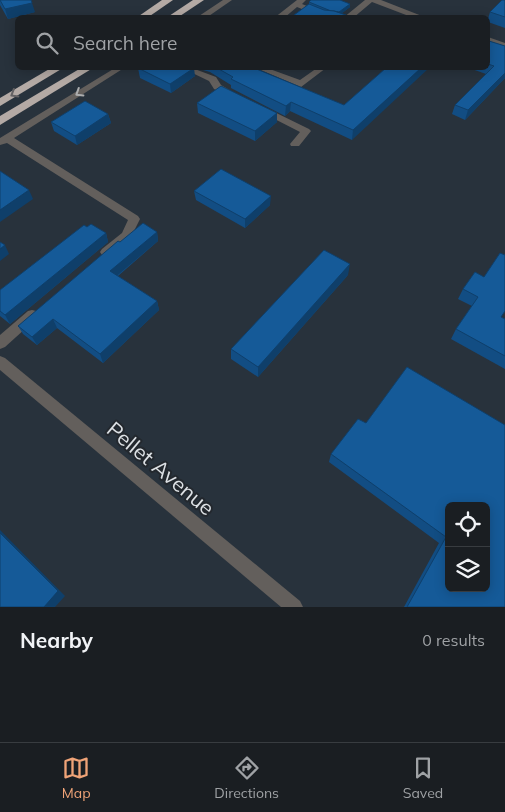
<!DOCTYPE html>
<html lang="en">
<head>
<meta charset="utf-8">
<style>
	:root { --surface:#1a1e22; --page:#23272a; --text:#f1f3f6; --muted:#9fa2a5; --line:#383c40; --accent:#efa377 }
	body { margin:0; font-family:Mulish,sans-serif; background:var(--page); color:var(--text) }
	.controls { position:absolute; right:15px; bottom:15px; display:grid; overflow:hidden; border-radius:8px; box-shadow:0 2px 12px #0003 }
	.controls button { width:45px; height:45px; display:grid; place-items:center; padding:0; border:0; border-bottom:1px solid var(--line); background:var(--surface); color:var(--text); font:25px sans-serif }
	.list { margin:0; padding:0; list-style:none }
	h2 { display:flex; justify-content:space-between; align-items:center; height:65px; margin:0; padding:0 20px; font-size:21px }
	h2 small { font-size:16px; font-weight:400; color:var(--muted) }
	.icon { flex:none; width:28px; height:28px; fill:none; stroke:currentColor; stroke-width:2; stroke-linecap:round; stroke-linejoin:round }
	.map { position:relative; flex:none; width:505px; height:607px; overflow:hidden }
	.search { position:absolute; background:var(--surface); box-shadow:0 2px 12px #0003; left:15px; right:15px; top:15px; height:55px; display:flex; align-items:center; gap:12px; box-sizing:border-box; padding:0 18px; border-radius:8px; color:var(--muted); font-size:19px }
	.sheet { height:135px; background:var(--surface) }
	nav { display:flex; justify-content:space-around; align-items:center; box-sizing:border-box; height:70px; border-top:1px solid var(--line); background:var(--surface); font-size:14px; color:var(--muted) }
	nav a { display:grid; justify-items:center; gap:2px }
	nav .on { color:var(--accent) }
	.map>svg:first-child { display:block }
	.built { fill:#28323c; fill-rule:evenodd }
	.lines { fill:none; stroke-linecap:round; stroke-linejoin:round }
	.minor { fill:#635f5c; fill-rule:evenodd }
	.highway { fill:#b4aaa5; fill-rule:evenodd }
	.wall { fill:#124d83 }
	.shaded-wall { fill:#0f3f6a }
	.building { fill:#155a98; stroke:#0f3f6a; fill-rule:evenodd }
	.oneway { stroke:#acadae }
	.oneway2 { stroke:#646264 }
	.labels { text-anchor:middle; dominant-baseline:central; stroke-width:4; stroke-linejoin:round; paint-order:stroke }
	.near-street-label { font-size:21px; fill:#dde1e5; stroke:#23282e }
</style>
</head>
<body>
<div class="map">
<svg width="505" height="607" viewBox="0 0 505 607">
	<rect width="100%" height="100%" fill="#23282e"/>
	<path class="built" d="M0 0H505V607H0ZM18 18H488V68H18ZM449 506H486V588H449Z"/>
	<g class="lines">
		<g class="minor">
			<polygon points="223,0 232,0 206,18 196,18"/>
			<polygon points="297,0 306,0 302,4 336,18 324,18 297,7 284,18 274,18"/>
			<polygon points="365,0 381,0 427,18 414,18 372,2 353,18 343,18"/>
			<polygon points="488,37 505,43 505,49 488,43"/>
			<polygon points="115,68 124,68 14,138 138,216 140,219 130,239 106,256 102,255 100,252 102,249 122,233 128,220 7,143 0,145 0,138"/>
			<polygon points="182,68 192,68 216,77 221,85 238,95 236,97 230,97 214,89 209,81"/>
			<polygon points="256,68 267,68 300,80 317,68 326,68 301,87"/>
			<polygon points="262,106 309,129 311,131 299,146 291,146 290,144 300,132 259,111 257,109"/>
			<polygon points="32,310 36,311 38,315 36,319 5,347 0,349 0,335 28,311"/>
			<polygon points="0,356 5,358 300,601 303,607 281,607 0,370"/>
		</g>
		<g class="highway">
			<polygon points="162,0 173,0 147,18 136,18"/>
			<polygon points="193,0 204,0 177,18 166,18"/>
			<polygon points="51,68 63,68 0,106 0,98"/>
			<polygon points="81,68 93,68 0,125 0,116"/>
		</g>
	</g>
	<g class="wall">
		<polygon points="0,0 35,12 8,19 0,5"/>
		<polygon points="505,0 505,28 488,22 488,19 490,12"/>
		<polygon points="309,2 350,7 342,13 290,18 309,4"/>
		<polygon points="488,41 505,46 505,78 465,120 452,114 455,105 486,74 469,68 488,68"/>
		<polygon points="138,68 195,76 171,93 140,78"/>
		<polygon points="196,68 254,68 344,105 386,68 352,140 290,111 285,116 231,88 231,85 210,72"/>
		<polygon points="197,103 277,113 277,122 255,141 198,113"/>
		<polygon points="108,114 111,123 77,145 54,131 51,122"/>
		<polygon points="194,191 270,205 245,228 196,200"/>
		<polygon points="87,227 106,233 108,242 10,324 0,316 0,290"/>
		<polygon points="157,232 158,241 118,276 157,301 159,310 103,363 57,328 37,345 23,334 18,326"/>
		<polygon points="475,272 501,317 505,319 505,369 451,339 456,329 472,306 458,299 463,289"/>
		<polygon points="348,275 258,377 231,359 231,349"/>
		<polygon points="366,423 505,607 404,607 439,543 329,462 331,454"/>
	</g>
	<g class="shaded-wall">
		<polygon points="32,3 35,12 8,19 5,9"/>
		<polygon points="350,4 350,7 337,17 338,13"/>
		<polygon points="194,68 195,76 171,93 170,84"/>
		<polygon points="421,68 429,68 352,140 353,130"/>
		<polygon points="505,73 505,78 465,120 468,110"/>
		<polygon points="291,102 290,111 285,116 286,106"/>
		<polygon points="277,113 277,122 255,141 255,131"/>
		<polygon points="108,114 111,123 77,145 75,136"/>
		<polygon points="29,190 33,199 0,222 0,210"/>
		<polygon points="271,196 270,205 245,228 245,219"/>
		<polygon points="157,232 158,241 113,279 110,271"/>
		<polygon points="106,233 108,242 10,324 5,315"/>
		<polygon points="5,245 9,254 0,261 0,249"/>
		<polygon points="350,264 348,275 258,377 258,367"/>
		<polygon points="157,301 159,310 103,363 100,354"/>
		<polygon points="53,319 57,328 37,345 32,337"/>
		<polygon points="0,530 65,596 55,607 44,607 0,533"/>
	</g>
	<g class="building">
		<polygon points="0,0 31,0 32,3 5,9"/>
		<polygon points="311,0 340,0 350,4 339,12 334,11 331,11 309,2"/>
		<polygon points="502,0 505,0 505,17 490,12"/>
		<polygon points="309,4 324,10 334,11 346,15 342,18 290,18"/>
		<polygon points="488,41 489,41 505,46 505,73 468,110 455,105 494,66 488,64"/>
		<polygon points="138,68 194,68 170,84"/>
		<polygon points="217,68 254,68 344,105 386,68 421,68 353,130 291,102 286,106 231,79 233,77"/>
		<polygon points="221,86 277,113 255,131 197,103"/>
		<polygon points="85,101 108,114 75,136 51,122"/>
		<polygon points="221,169 271,196 245,219 194,191"/>
		<polygon points="0,171 29,190 0,210"/>
		<polygon points="143,223 157,232 110,271 157,301 100,354 53,319 32,337 18,326 118,241 120,242"/>
		<polygon points="91,224 106,233 5,315 0,311 0,290 84,225 87,227"/>
		<polygon points="0,242 5,245 0,249"/>
		<polygon points="324,250 350,264 258,367 231,349"/>
		<polygon points="500,253 505,255 505,311 501,317 505,319 505,356 456,329 478,297 463,289 475,272 484,277"/>
		<path d="M407 367 505 425V607H407L446 537 331 454 358 419 366 423ZM449 506H486V588H449Z"/>
		<polygon points="0,533 58,591 44,607 0,607"/>
	</g>
	<defs><path id="oneway-chevron" d="M-2-3.5L2.5 0L-2 3.5" fill="none" stroke-width="1.6" stroke-linecap="round" stroke-linejoin="round" transform="scale(1.25)"/></defs>
	<use class="oneway" href="#oneway-chevron" transform="translate(79 93) rotate(148)"/>
	<use class="oneway2" href="#oneway-chevron" transform="translate(14 94) rotate(149)"/>
	<g class="labels">
		<g class="near-street-label">
			<text transform="translate(161 468) rotate(40)">Pellet Avenue</text>
		</g>
	</g>
</svg>
<div class="controls">
<button><svg class="icon" aria-label="locate" viewBox="0 0 24 24"><circle cx="12" cy="12" r="6"/><path d="M12 2v4M12 18v4M2 12h4M18 12h4"/></svg></button>
<button><svg class="icon" aria-label="layers" viewBox="0 0 24 24"><path d="M12 4l9 5-9 5-9-5zM3 14l9 5 9-5"/></svg></button>
</div>
<div class="search"><svg class="icon" aria-label="search" viewBox="0 0 24 24"><circle cx="10" cy="10" r="6"/><path d="M15 15l6 6"/></svg>Search here</div>
</div>
<section class="sheet">
<h2>Nearby<small>0 results</small></h2>
<ul class="list">
</ul>
</section>
<nav>
<a class="on"><svg class="icon" aria-label="map" viewBox="0 0 24 24"><path d="M3 6l6-2 6 2 6-2v14l-6 2-6-2-6 2zM9 4v14M15 6v14"/></svg>Map</a>
<a><svg class="icon" aria-label="directions" viewBox="0 0 24 24"><path d="M12 3l9 9-9 9-9-9zM9 14v-3h6M13 9l2 2-2 2"/></svg>Directions</a>
<a><svg class="icon" aria-label="saved" viewBox="0 0 24 24"><path d="M7 4h10v16l-5-4-5 4z"/></svg>Saved</a>
</nav>
</body>
</html>
